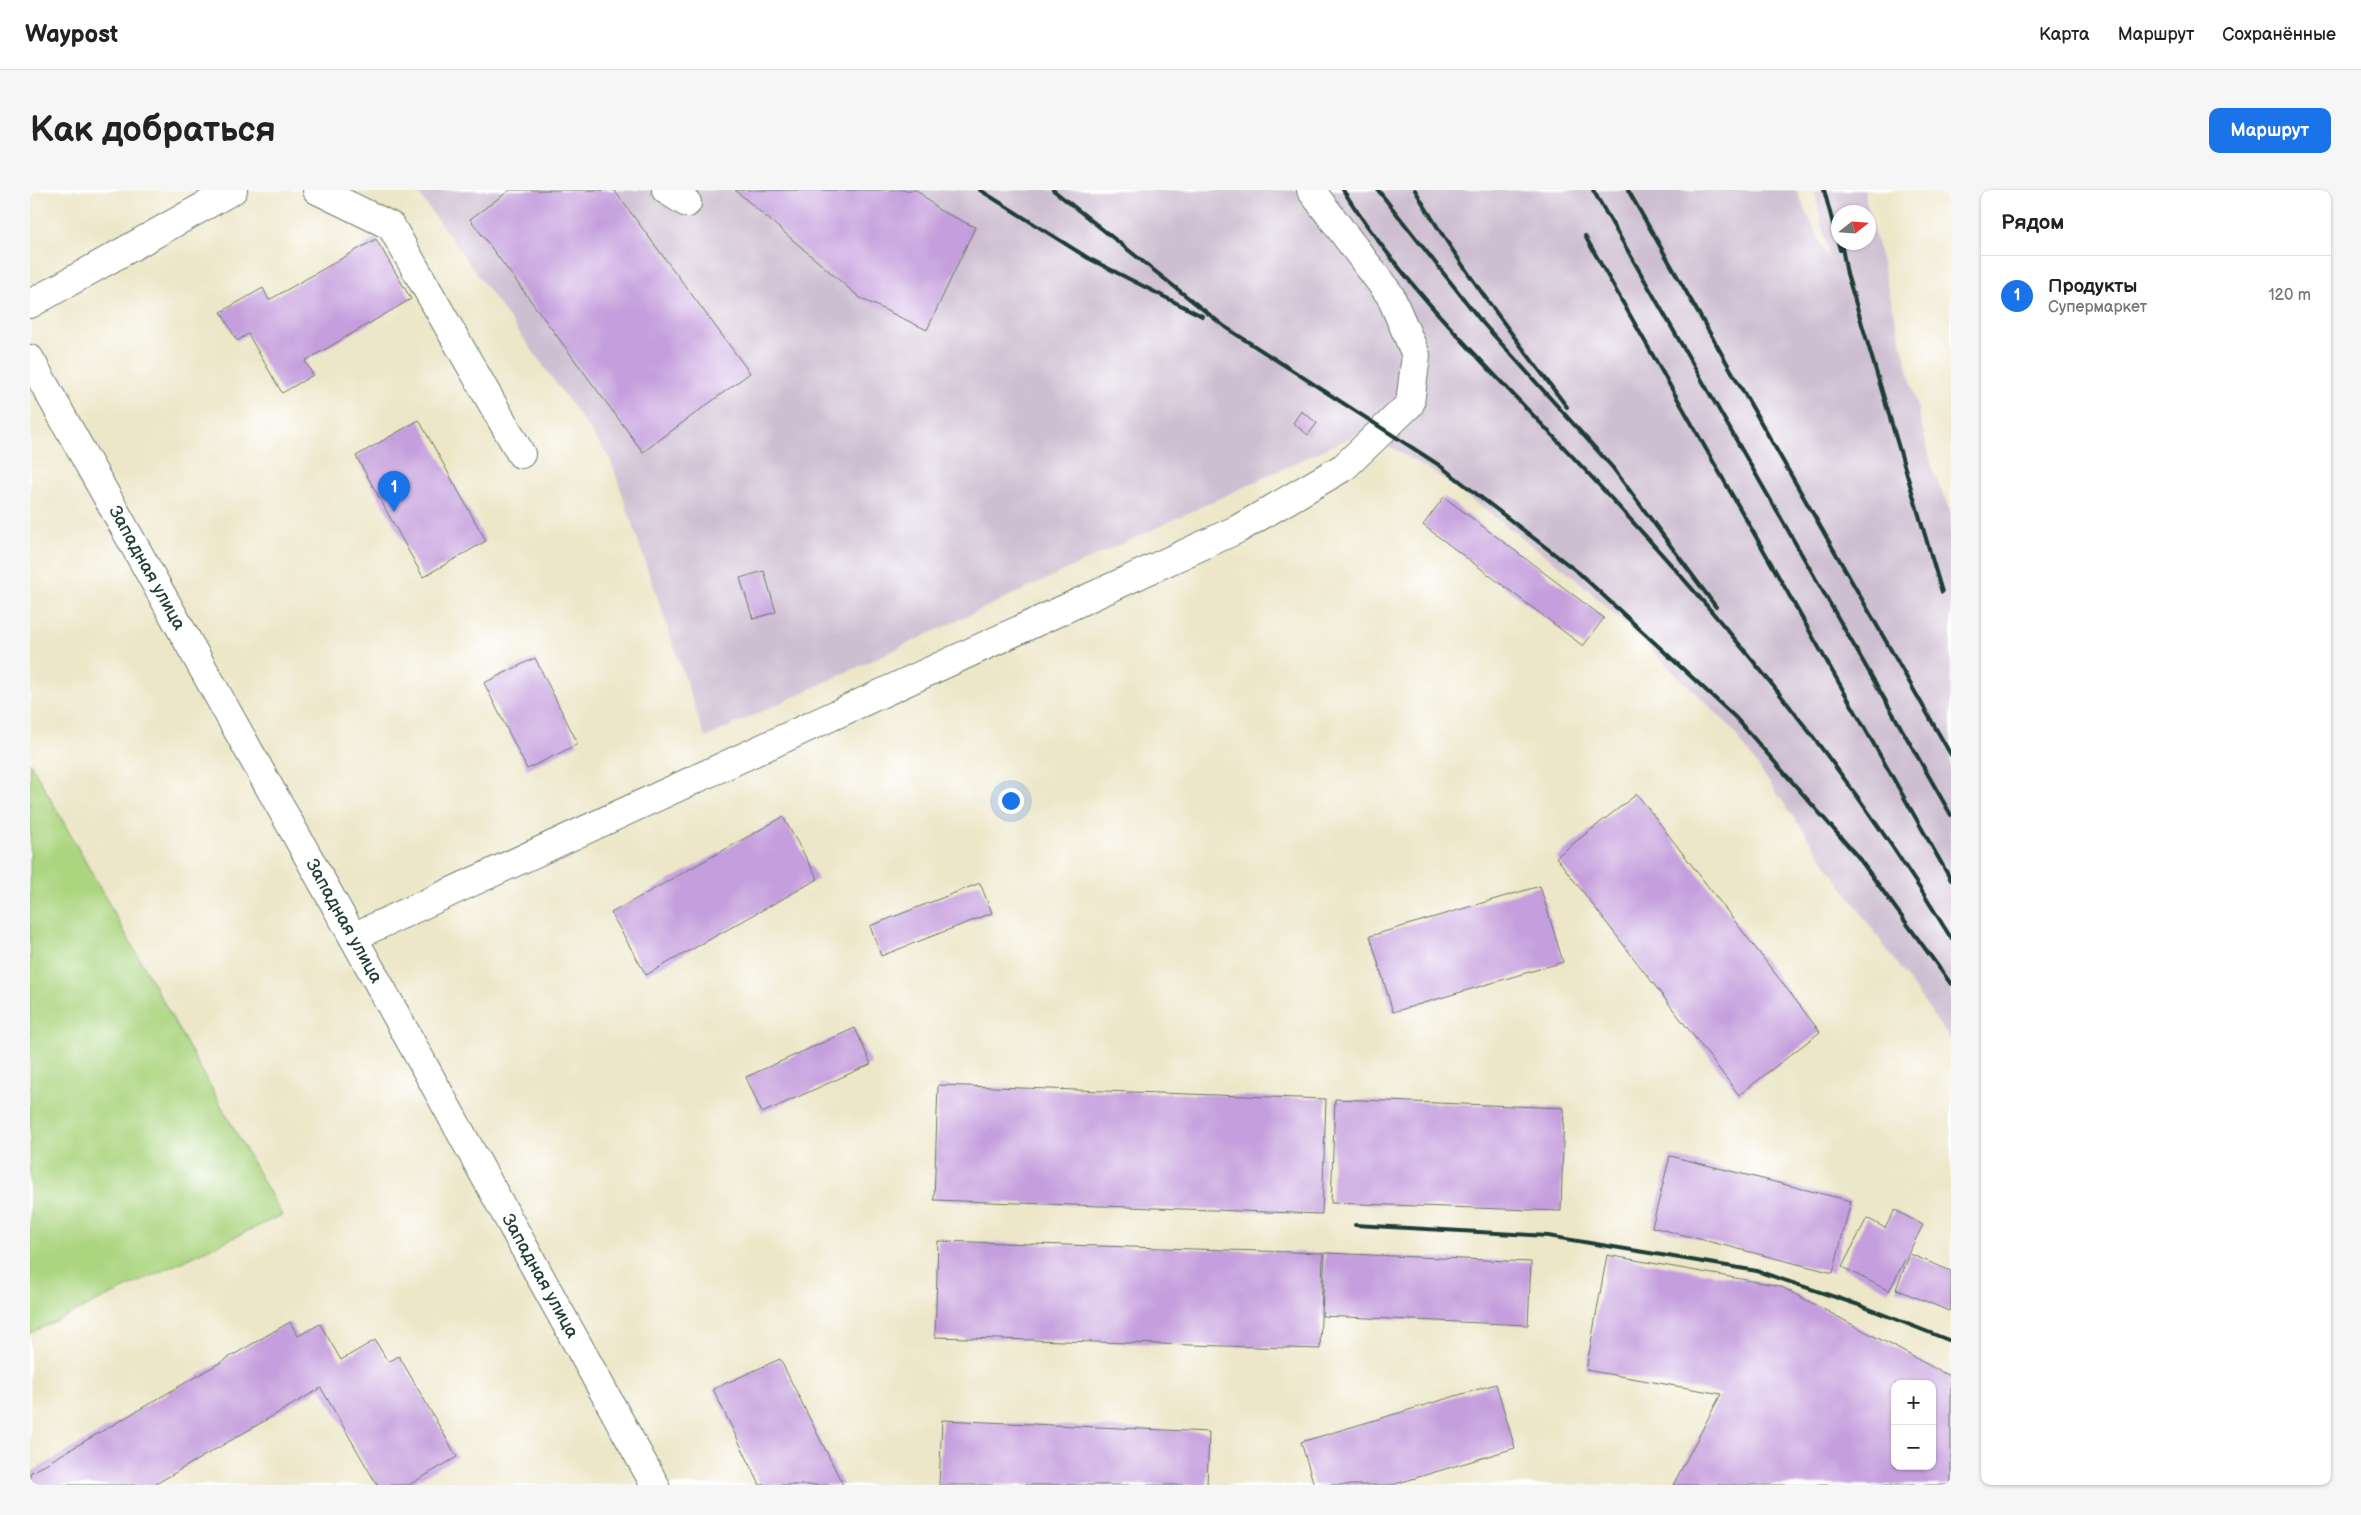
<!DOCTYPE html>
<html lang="ru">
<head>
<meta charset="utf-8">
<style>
	:root { --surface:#fff; --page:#f6f6f6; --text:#222; --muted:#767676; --line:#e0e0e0; --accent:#1a73e8 }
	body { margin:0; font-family:"Balsamiq Sans",sans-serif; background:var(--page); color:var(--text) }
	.controls { position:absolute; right:15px; bottom:15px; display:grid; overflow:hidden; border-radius:10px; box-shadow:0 1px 4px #0004 }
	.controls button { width:45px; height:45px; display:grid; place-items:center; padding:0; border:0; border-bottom:1px solid var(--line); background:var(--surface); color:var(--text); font:25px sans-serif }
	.compass { position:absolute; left:1801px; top:15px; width:45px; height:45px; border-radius:50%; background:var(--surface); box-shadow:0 1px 4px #0004; rotate:73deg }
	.you { position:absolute; left:980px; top:610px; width:18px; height:18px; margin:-12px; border:4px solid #fff; border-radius:50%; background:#1a73e8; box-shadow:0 0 0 8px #1a73e833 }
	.badge { display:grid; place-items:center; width:32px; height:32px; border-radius:50%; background:var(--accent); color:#fff; font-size:16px; font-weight:700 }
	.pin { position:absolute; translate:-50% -41px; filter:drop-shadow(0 1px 2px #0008) }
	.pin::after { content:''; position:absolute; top:26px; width:18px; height:15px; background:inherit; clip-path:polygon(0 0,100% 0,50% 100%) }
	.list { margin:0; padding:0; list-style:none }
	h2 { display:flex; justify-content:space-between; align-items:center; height:65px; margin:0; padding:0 20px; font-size:21px }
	h2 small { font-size:16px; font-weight:400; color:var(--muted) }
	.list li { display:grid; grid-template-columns:32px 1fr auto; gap:15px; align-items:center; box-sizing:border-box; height:80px; padding:0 20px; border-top:1px solid var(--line) }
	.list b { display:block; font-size:19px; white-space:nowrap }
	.list p { margin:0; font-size:16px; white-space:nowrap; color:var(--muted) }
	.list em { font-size:16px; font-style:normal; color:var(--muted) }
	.map { position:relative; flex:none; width:1921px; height:1295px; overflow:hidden; border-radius:10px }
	header { display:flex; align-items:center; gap:30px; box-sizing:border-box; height:70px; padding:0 25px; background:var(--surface); border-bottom:1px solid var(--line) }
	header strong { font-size:24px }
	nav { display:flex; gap:28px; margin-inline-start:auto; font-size:18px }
	.intro { display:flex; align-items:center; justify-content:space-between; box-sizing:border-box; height:120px; padding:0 30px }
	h1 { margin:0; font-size:35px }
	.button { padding:12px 22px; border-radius:10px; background:var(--accent); color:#fff; font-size:18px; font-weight:700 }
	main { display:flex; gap:30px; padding:0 30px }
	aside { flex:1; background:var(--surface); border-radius:10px; box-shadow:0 1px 4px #0004 }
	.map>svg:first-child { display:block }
	.industrial { fill:#cebed2; fill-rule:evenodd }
	.green { fill:#acd580; stroke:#66895a }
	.building { fill:#c59fdd; fill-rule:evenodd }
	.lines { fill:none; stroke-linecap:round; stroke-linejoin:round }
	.minor-casing { stroke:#677868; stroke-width:30 }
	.major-casing { stroke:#677868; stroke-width:30 }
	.minor { stroke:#fff; stroke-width:28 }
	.major { stroke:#fff; stroke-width:28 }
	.rail { stroke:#1f3d34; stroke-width:4 }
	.labels { text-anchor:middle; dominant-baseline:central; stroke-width:5; stroke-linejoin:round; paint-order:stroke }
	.street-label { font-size:18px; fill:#1f3d34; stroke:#fff }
</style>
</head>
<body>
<header>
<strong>Waypost</strong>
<nav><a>Карта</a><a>Маршрут</a><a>Сохранённые</a></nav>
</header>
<div class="intro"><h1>Как добраться</h1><a class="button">Маршрут</a></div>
<main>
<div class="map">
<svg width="1921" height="1295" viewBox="0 0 1921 1295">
	<rect width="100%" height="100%" fill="#fff"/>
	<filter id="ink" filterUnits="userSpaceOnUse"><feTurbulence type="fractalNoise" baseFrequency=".02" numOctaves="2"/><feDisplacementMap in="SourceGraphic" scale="10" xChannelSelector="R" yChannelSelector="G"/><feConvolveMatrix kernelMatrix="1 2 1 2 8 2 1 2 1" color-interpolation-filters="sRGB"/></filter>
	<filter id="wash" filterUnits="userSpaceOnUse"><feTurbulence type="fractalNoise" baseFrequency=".0096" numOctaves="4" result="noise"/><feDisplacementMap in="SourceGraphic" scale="20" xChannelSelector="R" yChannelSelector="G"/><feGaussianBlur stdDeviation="1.12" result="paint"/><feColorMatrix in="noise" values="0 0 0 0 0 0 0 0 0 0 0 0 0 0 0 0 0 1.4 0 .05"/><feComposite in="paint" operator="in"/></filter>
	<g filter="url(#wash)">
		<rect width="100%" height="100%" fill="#ede6c8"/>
		<path class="industrial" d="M386 0H1766L1800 72 1784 0H1834L1902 277 1921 325V851L1699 535 1547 389 1408 285 1334 241 675 548 580 268ZM1808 22H1838V52H1808Z"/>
		<polygon class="green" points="0,572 252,1025 0,1143"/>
		<g id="blocks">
			<g class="building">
				<polygon points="480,0 584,0 720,183 613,262 440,29"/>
				<polygon points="705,0 887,0 909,20 945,37 897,140 830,108"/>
				<polygon points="346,49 381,109 275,171 283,185 252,203 218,144 207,151 191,122 233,98 239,110"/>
				<polygon points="1271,221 1287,233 1278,245 1263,233"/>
				<polygon points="389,230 456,351 393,387 326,266"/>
				<polygon points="1414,307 1574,428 1553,456 1393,335"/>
				<polygon points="734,381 746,422 723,429 710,388"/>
				<polygon points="505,468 548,554 497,579 454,493"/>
				<polygon points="1607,604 1790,842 1709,905 1526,667"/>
				<polygon points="753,627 788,689 616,785 581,723"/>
				<polygon points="950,693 962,723 851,766 840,736"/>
				<polygon points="1510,696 1533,772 1363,822 1340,746"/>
				<polygon points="825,838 841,874 732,923 716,887"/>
				<polygon points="908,895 1296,909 1292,1024 904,1010"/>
				<polygon points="1305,909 1534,918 1531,1021 1301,1013"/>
				<polygon points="1640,966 1821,1011 1803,1083 1622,1037"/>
				<polygon points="1865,1020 1893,1035 1859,1101 1812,1077 1837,1028 1855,1038"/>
				<polygon points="908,1051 1293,1063 1290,1159 905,1147"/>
				<polygon points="1295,1063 1501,1072 1498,1135 1292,1126"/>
				<polygon points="1880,1064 1921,1081 1921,1116 1919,1121 1866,1099"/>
				<path d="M1577 1065 1750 1096 1921 1187V1295H1643L1691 1204 1556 1180ZM1865 1194H1902V1276H1865Z"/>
				<polygon points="260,1132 268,1146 290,1134 311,1170 345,1150 358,1172 369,1166 427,1267 379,1295 347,1295 291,1198 124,1295 0,1295 0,1283"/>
				<polygon points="750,1169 813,1295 730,1295 683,1199"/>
				<polygon points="1466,1194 1485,1258 1362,1295 1284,1295 1271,1252"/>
				<polygon points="912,1230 1179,1242 1177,1295 909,1295"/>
			</g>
		</g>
	</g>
	<g filter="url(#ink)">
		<use href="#blocks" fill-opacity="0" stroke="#677868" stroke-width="1"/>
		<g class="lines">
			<g class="minor-casing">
				<g id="minor">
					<polyline points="287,0 361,36 491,264"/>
					<polyline points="636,0 657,13"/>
					<polyline points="0,114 203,0"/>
					<polyline points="323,747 1208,339 1314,277 1380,214 1386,165 1360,105 1281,0"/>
				</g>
			</g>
			<g class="major-casing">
				<polyline id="major" points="0,169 323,747 625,1295"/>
			</g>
			<use href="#minor" class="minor"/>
			<use href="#major" class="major"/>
			<g class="rail">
				<polyline points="950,0 1058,68 1172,126"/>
				<polyline points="1023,0 1195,137 1409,275 1549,383 1706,528 1828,667 1921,794"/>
				<path d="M1313 0C1382 109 1480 198 1567 293 1698 434 1821 583 1921 748"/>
				<polyline points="1348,0 1451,131 1583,278 1686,417"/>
				<path d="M1385 0C1429 76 1484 147 1537 217"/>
				<polyline points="1563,0 1921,625"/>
				<polyline points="1598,0 1921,565"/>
				<polyline points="1794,0 1810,60"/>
				<polyline points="1555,46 1921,690"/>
				<polyline points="1811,52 1817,84 1912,402"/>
				<polyline points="1325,1035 1518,1046 1727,1081 1829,1115 1921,1151"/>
			</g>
		</g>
	</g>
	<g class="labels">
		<g class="street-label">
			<text transform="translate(117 378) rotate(61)">Западная улица</text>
			<text transform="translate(314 731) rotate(61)">Западная улица</text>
			<text transform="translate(510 1086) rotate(61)">Западная улица</text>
		</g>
	</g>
</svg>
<div class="controls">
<button>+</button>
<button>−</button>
</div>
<svg class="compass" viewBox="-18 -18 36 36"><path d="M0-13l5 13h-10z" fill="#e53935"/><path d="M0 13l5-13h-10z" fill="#767676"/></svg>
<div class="you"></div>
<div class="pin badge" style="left:364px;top:322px">1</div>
</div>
<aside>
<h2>Рядом<small></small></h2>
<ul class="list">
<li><span class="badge">1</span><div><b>Продукты</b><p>Супермаркет</p></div><em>120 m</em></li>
</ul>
</aside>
</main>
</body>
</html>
